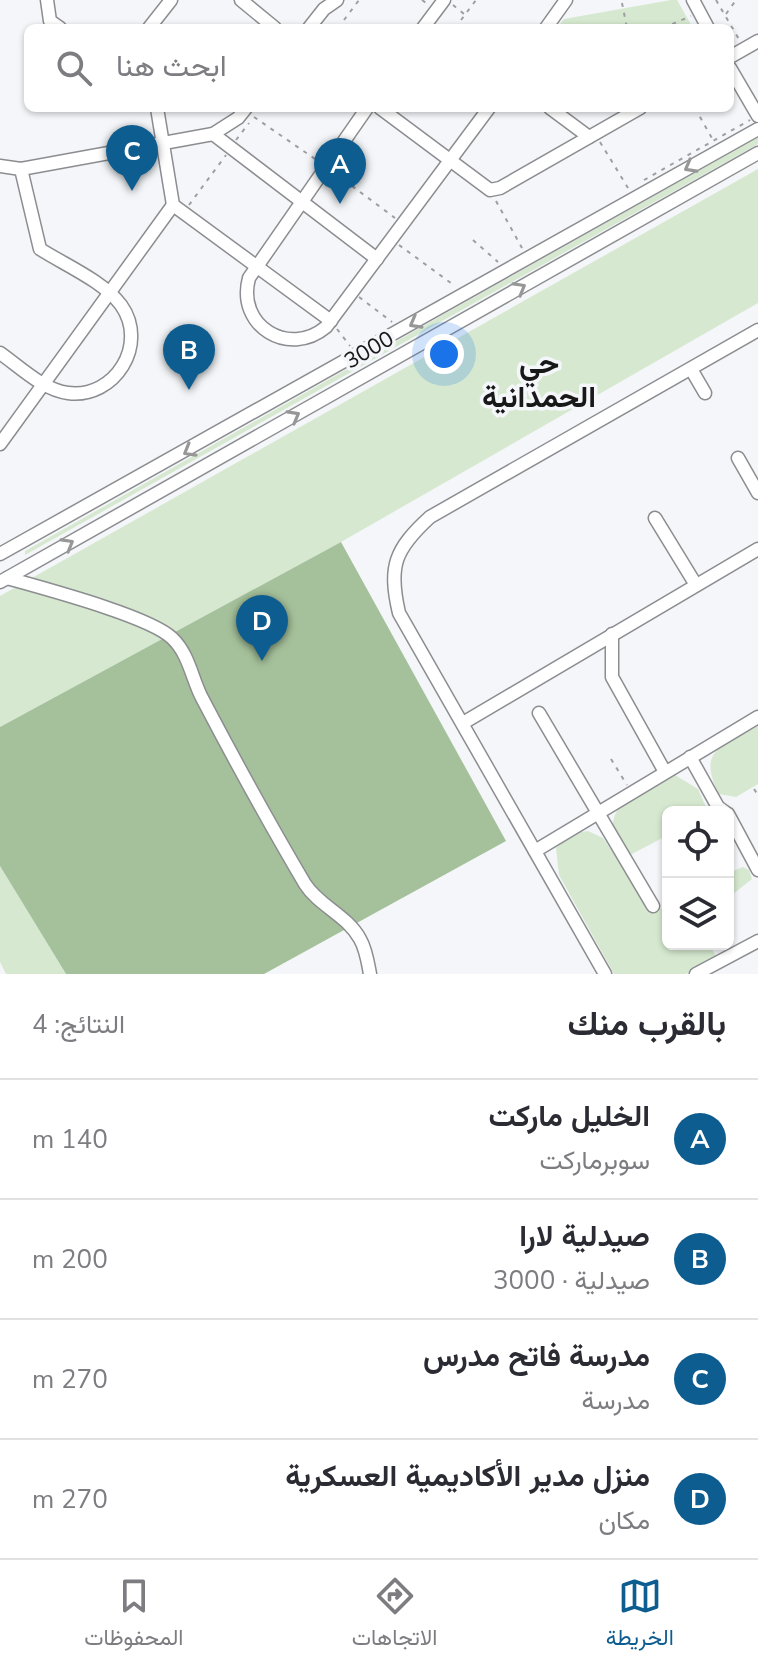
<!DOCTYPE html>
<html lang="ar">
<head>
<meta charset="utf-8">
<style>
	:root { --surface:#fff; --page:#f7f7f7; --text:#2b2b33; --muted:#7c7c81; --line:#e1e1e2; --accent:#0e5d90 }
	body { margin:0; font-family:"Nunito Sans",Vazirmatn,sans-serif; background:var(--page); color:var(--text); direction:rtl }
	.controls { position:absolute; right:24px; bottom:24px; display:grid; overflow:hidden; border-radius:12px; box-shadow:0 2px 6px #0004 }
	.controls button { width:72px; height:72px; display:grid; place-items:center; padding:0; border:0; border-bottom:2px solid var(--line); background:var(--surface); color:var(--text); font:40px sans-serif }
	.you { position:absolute; left:444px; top:354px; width:28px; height:28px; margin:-20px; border:6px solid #fff; border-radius:50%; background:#1a73e8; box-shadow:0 0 0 12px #1a73e833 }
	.badge { display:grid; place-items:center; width:52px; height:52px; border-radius:50%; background:var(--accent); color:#fff; font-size:26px; font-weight:700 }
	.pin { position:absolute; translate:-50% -66px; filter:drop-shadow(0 2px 4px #0008) }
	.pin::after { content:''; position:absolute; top:42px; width:28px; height:24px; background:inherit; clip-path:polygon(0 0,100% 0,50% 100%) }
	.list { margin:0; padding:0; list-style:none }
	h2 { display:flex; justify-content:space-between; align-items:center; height:104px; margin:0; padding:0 32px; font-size:34px }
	h2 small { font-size:26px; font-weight:400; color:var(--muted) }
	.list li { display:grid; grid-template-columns:52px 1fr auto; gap:24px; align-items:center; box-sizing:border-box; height:120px; padding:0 32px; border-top:2px solid var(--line) }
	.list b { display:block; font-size:30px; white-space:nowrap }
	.list p { margin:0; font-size:26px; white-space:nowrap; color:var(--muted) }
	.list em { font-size:26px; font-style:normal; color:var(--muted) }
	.icon { flex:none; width:44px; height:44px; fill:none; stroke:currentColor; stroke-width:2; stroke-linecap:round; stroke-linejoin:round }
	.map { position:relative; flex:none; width:758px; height:974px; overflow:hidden; direction:ltr }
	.search { position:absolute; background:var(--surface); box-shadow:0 2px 6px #0004; left:24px; right:24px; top:24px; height:88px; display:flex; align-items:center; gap:20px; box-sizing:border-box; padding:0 28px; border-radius:12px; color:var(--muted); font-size:30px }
	.sheet { height:584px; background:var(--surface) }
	nav { display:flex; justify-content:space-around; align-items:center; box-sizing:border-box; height:112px; border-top:2px solid var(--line); background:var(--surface); font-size:22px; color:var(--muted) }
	nav a { display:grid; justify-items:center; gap:4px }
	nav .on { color:var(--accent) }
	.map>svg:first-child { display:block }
	.green { fill:#d6e9d0 }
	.forest { fill:#a5c19b }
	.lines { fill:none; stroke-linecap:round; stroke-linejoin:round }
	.minor-casing { stroke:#8c8d90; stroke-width:15 }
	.path { stroke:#9e9fa1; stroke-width:2; stroke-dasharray:4 6; stroke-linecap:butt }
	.minor { stroke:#fff; stroke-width:12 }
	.oneway { stroke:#979798 }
	.labels { text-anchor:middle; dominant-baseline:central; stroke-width:7; stroke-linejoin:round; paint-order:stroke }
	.street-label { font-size:22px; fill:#181819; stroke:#f4f6f9 }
	.district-label { font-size:30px; font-weight:bold; fill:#181819; stroke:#f4f6f9 }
</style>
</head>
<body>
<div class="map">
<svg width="758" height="974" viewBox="0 0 758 974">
	<rect width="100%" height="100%" fill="#f4f6f9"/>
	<g class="green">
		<polygon points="671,0 677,0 693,28 557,28 564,19"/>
		<polygon points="758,137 758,144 25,555 25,551"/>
		<polygon points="758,169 758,303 341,542 0,727 0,596"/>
		<path d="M758 726V784L736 797 719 794C696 749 723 746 758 726Z"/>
		<path d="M675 775 698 789 706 807 704 812H668V835L630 855 613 830C609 802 650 779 675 775Z"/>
		<polygon points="588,831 603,838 653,912 668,905 668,944 709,944 717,958 686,974 614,974 559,875 556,848 572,833"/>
		<polygon points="0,866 66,974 6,974 0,962"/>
		<polygon points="743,867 749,870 752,879 728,898 728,873"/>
	</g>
	<polygon class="forest" points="341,542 506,841 264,974 66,974 0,866 0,727"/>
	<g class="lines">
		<g class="minor-casing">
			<g id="minor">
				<polyline points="47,0 50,21 60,28"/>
				<polyline points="241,0 275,28"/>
				<polyline points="693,0 708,28"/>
				<polyline points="149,28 171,0"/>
				<polyline points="309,28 324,9 337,0"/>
				<polyline points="423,28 444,0"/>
				<polyline points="546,28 566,0"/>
				<polyline points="730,57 758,41"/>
				<polyline points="730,68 758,116"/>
				<polyline points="157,108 173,205 331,321"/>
				<path d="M367 108 249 278C236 326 289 358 326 327L489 108"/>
				<polyline points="380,108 490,190 500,188 640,108"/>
				<polyline points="550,108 589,137"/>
				<polyline points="213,134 377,259"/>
				<polyline points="0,166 21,169 213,134 238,118 246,108"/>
				<path d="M0 353C20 367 43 390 68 393 115 399 149 344 121 305 103 281 65 265 40 249L21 169"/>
				<polyline points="691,369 705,393"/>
				<polyline points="0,444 173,205"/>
				<polyline points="738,458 758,493"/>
				<polyline points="655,518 696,585"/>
				<polyline points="0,554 758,129"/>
				<path d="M7 578C42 588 149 616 172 638 189 654 192 679 202 698 235 761 269 823 305 884 319 906 347 915 360 939 366 949 368 963 370 974"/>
				<polyline points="0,582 758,153"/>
				<polyline points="612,634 612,677 665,772"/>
				<polyline points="539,713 653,906"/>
				<polyline points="463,723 758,549"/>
				<polyline points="690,757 718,807 725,812"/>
				<polyline points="728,814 758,870"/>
				<polyline points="535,851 758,717"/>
				<path d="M605 974 399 613C388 566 395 549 430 517L758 330"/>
				<polyline points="696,974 758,941"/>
			</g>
		</g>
		<g class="path">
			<polyline points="422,0 429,5"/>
			<polyline points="716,0 740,41"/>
			<polyline points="622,3 627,28"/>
			<polyline points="453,5 464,14"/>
			<polyline points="726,14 736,0"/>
			<polyline points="338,28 359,0"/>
			<polyline points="455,28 476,0"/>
			<polyline points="601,28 626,25"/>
			<polyline points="663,28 691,16"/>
			<polyline points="695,108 713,140"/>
			<polyline points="254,117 318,161"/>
			<polyline points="236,140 249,123"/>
			<polyline points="600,142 628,188"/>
			<polyline points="336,174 395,218"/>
			<polyline points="644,180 750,120"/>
			<polyline points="496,201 522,248"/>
			<polyline points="189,205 226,155"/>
			<polyline points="473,240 498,262"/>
			<polyline points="399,245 455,286"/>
			<polyline points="359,297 392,322"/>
			<polyline points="337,329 350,346"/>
			<polyline points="611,759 627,785"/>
			<polyline points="754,789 758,795"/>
		</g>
		<use href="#minor" class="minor"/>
	</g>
	<defs><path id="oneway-chevron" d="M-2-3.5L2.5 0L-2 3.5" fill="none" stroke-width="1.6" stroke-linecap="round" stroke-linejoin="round" transform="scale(2)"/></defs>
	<g class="oneway">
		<use href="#oneway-chevron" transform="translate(690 167) rotate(151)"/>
		<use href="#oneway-chevron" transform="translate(520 288) rotate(-30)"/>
		<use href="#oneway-chevron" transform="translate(415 323) rotate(151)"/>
		<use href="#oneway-chevron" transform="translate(294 416) rotate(-29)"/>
		<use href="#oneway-chevron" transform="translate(189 451) rotate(150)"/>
		<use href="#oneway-chevron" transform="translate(68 544) rotate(-30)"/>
	</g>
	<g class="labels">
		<g class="street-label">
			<text transform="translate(369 350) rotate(-30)">3000</text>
		</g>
		<g class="district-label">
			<text x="539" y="363">حي<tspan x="539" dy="34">الحمدانية</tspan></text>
		</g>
	</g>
</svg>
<div class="controls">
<button><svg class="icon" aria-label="locate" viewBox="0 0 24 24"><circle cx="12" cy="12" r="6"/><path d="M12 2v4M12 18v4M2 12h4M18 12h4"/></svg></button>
<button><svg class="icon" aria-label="layers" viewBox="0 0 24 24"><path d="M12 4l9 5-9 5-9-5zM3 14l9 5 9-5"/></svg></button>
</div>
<div class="you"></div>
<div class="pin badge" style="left:340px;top:204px">A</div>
<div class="pin badge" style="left:189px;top:390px">B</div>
<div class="pin badge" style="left:132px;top:191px">C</div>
<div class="pin badge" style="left:262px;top:661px">D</div>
<div class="search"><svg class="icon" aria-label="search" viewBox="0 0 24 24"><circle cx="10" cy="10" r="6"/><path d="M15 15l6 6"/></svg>ابحث هنا</div>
</div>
<section class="sheet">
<h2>بالقرب منك<small>النتائج: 4</small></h2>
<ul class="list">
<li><span class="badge">A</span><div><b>الخليل ماركت</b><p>سوبرماركت</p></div><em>140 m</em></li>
<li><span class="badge">B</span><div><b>صيدلية لارا</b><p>صيدلية · 3000</p></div><em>200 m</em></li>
<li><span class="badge">C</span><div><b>مدرسة فاتح مدرس</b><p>مدرسة</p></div><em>270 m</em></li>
<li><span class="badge">D</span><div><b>منزل مدير الأكاديمية العسكرية</b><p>مكان</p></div><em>270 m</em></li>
</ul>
</section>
<nav>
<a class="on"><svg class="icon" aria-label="map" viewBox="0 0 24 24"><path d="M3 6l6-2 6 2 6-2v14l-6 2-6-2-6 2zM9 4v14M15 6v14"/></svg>الخريطة</a>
<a><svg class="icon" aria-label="directions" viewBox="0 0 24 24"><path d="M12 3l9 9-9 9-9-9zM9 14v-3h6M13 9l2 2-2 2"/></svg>الاتجاهات</a>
<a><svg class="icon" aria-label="saved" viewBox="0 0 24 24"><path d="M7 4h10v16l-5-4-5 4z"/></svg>المحفوظات</a>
</nav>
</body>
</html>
